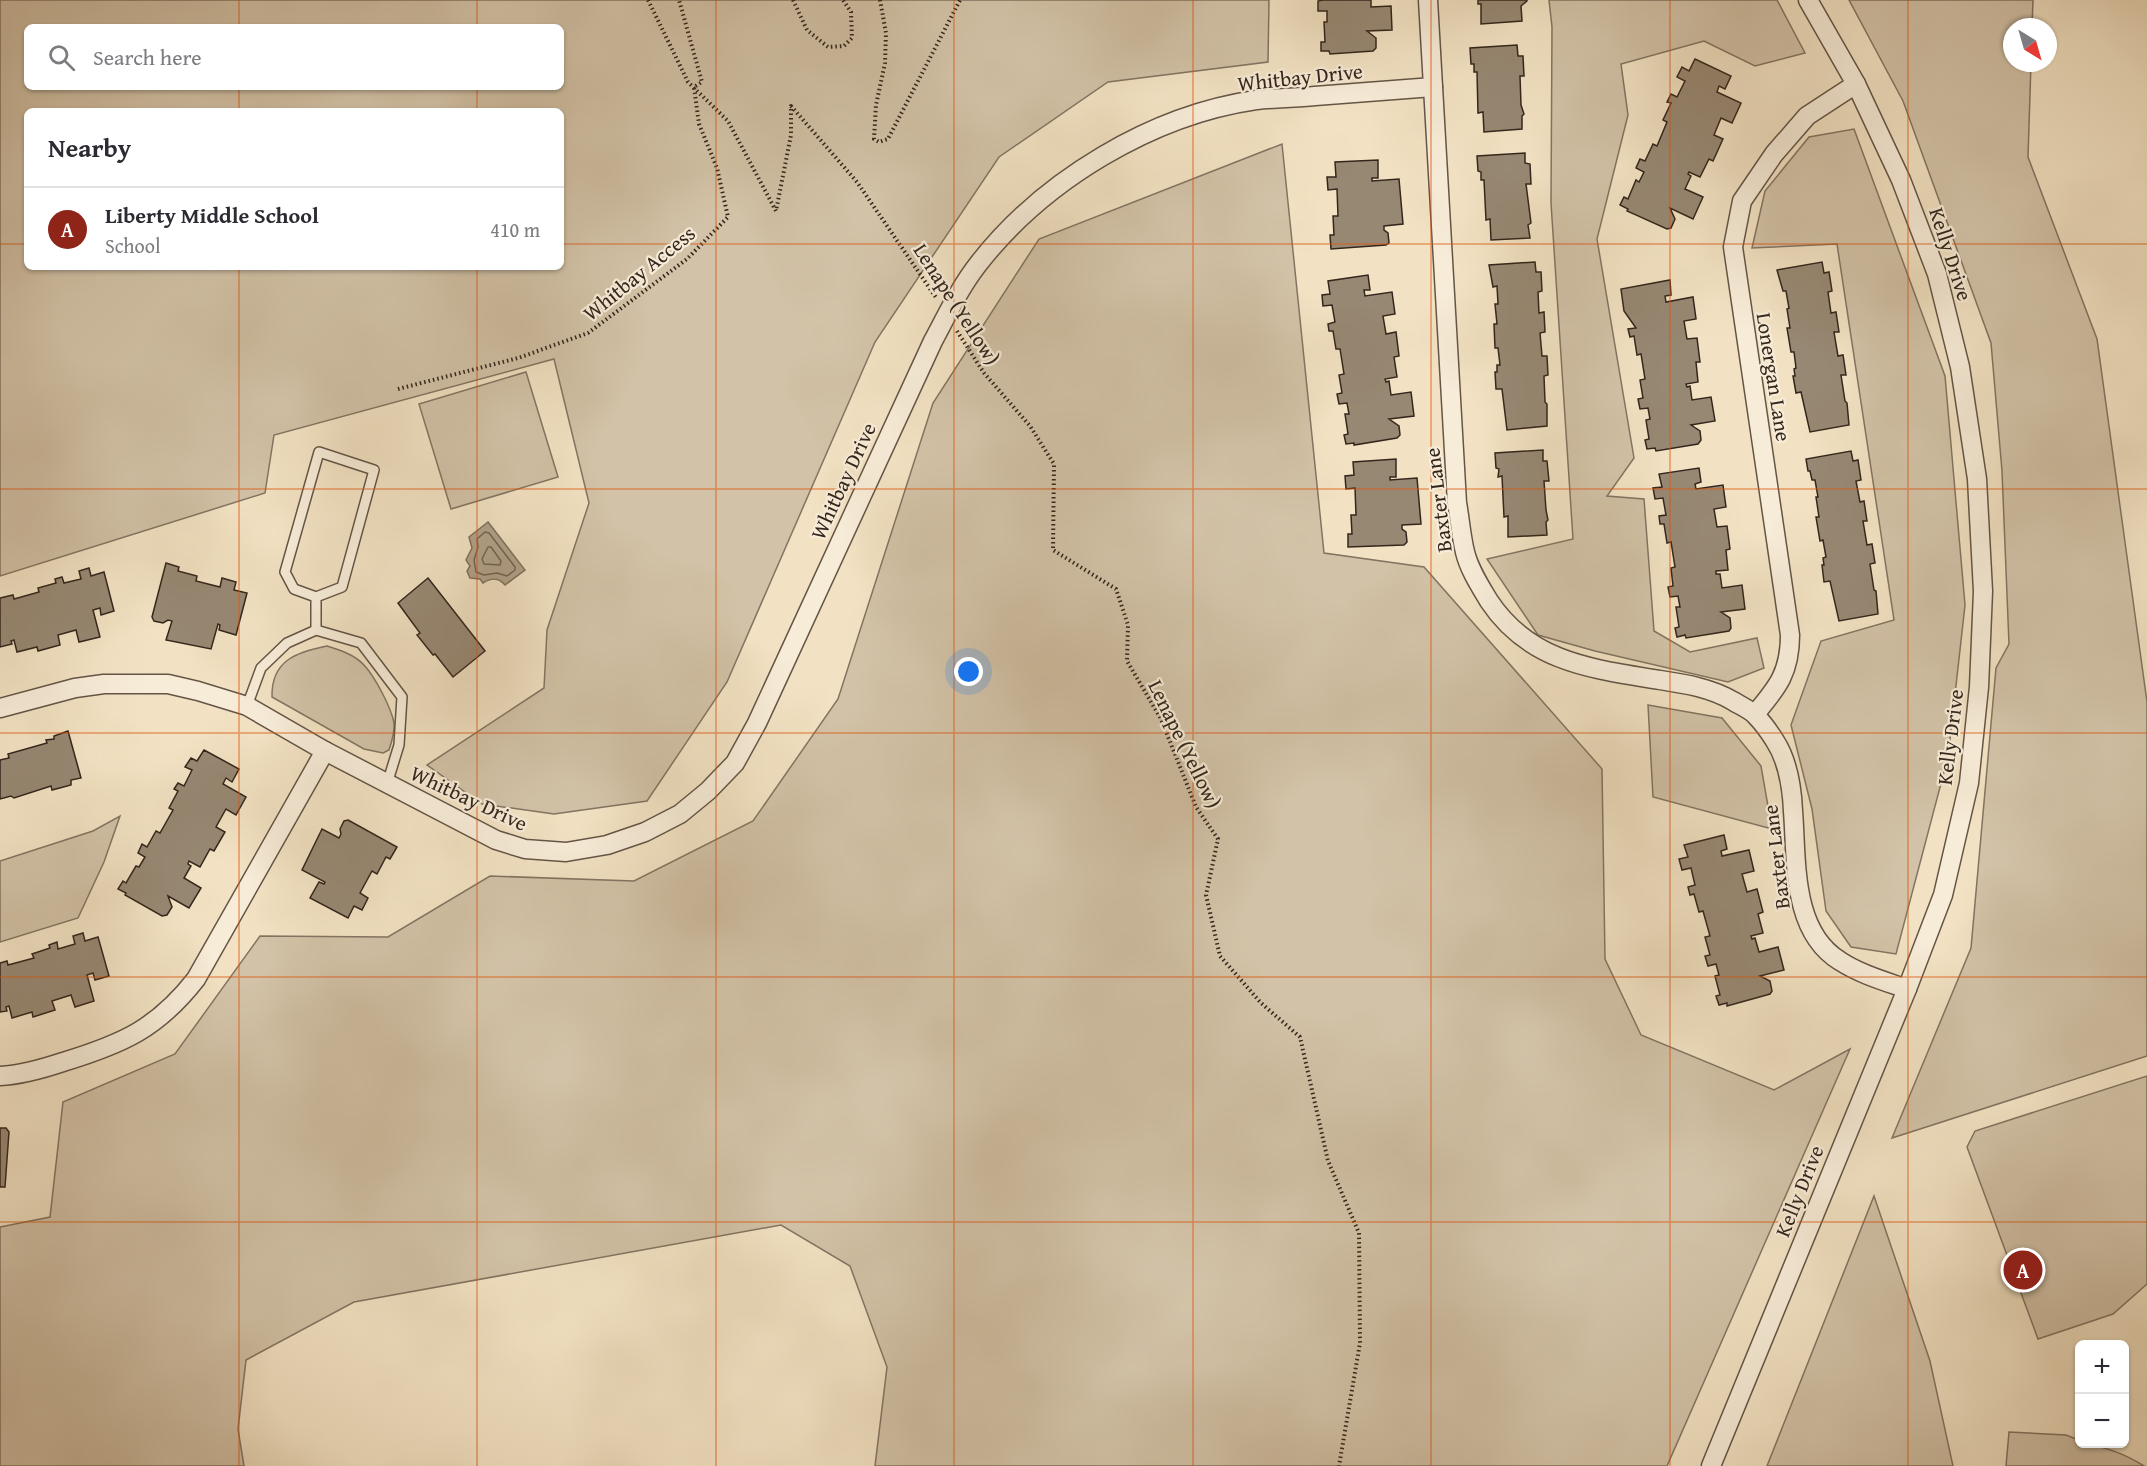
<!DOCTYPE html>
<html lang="en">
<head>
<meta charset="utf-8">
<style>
	:root { --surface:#fff; --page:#f2f2f3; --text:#2b2b33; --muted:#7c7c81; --line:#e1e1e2; --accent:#8f2418 }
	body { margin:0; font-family:"Gentium Book Plus",serif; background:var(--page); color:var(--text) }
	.controls { position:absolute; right:18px; bottom:18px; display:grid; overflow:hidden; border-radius:9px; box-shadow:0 2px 4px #0004 }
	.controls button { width:54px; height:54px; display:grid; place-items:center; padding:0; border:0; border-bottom:2px solid var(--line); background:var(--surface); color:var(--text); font:30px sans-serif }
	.compass { position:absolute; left:2003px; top:18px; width:54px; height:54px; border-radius:50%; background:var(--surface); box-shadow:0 2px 4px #0004; rotate:143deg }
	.you { position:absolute; left:969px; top:672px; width:21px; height:21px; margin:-15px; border:4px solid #fff; border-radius:50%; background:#1a73e8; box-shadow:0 0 0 9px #1a73e833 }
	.badge { display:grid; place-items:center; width:39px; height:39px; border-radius:50%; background:var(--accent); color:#fff; font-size:20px; font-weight:700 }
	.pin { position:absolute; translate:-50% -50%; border:3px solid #fff; box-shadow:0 2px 6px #0006 }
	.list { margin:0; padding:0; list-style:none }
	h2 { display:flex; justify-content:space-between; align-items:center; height:78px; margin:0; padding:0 24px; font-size:26px }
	h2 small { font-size:20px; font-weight:400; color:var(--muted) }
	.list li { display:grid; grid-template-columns:39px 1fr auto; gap:18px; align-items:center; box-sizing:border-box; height:84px; padding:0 24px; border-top:2px solid var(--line) }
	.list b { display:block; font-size:22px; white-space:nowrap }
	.list p { margin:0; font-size:20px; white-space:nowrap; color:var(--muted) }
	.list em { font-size:20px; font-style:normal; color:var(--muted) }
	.icon { flex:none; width:33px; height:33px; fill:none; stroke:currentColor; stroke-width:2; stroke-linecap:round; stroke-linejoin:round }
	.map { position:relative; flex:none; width:2147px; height:1466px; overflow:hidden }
	.search { position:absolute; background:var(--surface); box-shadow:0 2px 4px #0004; left:24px; top:24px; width:540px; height:66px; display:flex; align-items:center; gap:15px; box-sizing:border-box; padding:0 21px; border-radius:9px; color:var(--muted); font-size:22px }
	.panel { position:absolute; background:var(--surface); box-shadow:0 2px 4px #0004; left:24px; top:108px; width:540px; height:162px; border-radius:9px }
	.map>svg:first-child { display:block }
	.green { fill:#d2c2a7; stroke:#837462; stroke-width:1.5; fill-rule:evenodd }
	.water { fill:#b1a28a; stroke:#7f705e; stroke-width:1.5 }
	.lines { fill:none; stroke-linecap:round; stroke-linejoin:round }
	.shore { stroke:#726453; stroke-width:1.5 }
	.building { fill:#978873; stroke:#34261c; stroke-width:1.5 }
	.lane-casing { stroke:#645546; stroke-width:12 }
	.street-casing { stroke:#645546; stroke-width:21 }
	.path { stroke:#34261c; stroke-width:4; stroke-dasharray:1.5 3; stroke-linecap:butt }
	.lane { stroke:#f7ecd8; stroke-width:9 }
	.street { stroke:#f7ecd8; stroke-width:18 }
	.grid { fill:none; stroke:#df560d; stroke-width:1.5; stroke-opacity:0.55 }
	.labels { text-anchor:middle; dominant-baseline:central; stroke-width:4.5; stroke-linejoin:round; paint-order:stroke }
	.street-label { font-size:21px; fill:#34261c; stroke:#f7ecd8 }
</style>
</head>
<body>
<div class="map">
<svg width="2147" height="1466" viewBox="0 0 2147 1466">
	<rect width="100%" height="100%" fill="#f2e2c3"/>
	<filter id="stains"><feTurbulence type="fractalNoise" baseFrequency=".00333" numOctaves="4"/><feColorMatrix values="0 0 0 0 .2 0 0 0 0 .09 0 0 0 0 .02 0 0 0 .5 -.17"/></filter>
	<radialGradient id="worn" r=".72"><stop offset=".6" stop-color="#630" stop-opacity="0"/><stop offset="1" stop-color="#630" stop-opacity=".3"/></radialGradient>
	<g class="green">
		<path d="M0 0H1269L1268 62 1108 82 999 157 875 342 727 682 647 801 554 814 482 804 427 765 544 688 547 630 589 503 554 359 274 435 265 493 0 576ZM27 27H561V87H27ZM27 111H561V267H27Z"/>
		<polygon points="1549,0 1777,0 1805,53 1755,66 1704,41 1621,64 1628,115 1597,239 1634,458 1607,496 1644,499 1654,631 1690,652 1757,638 1764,668 1728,682 1595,651 1538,635 1487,559 1573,539 1551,203 1552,27"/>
		<polygon points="1849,0 2033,0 2032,27 2012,27 2012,63 2031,63 2028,157 2097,339 2147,702 2147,1056 1892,1138 1971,948 1996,668 2009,644 2002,471 1991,343 1903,101"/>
		<polygon points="1854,129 1945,376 1965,605 1948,757 1896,954 1851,947 1826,911 1812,809 1791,725 1821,641 1894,620 1837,244 1752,248 1765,191 1809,137"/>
		<polygon points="1282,144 1324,553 1424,567 1602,769 1605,959 1641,1035 1774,1090 1850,1049 1667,1466 875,1466 887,1367 850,1266 781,1225 354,1302 246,1360 238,1429 244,1466 0,1466 0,1227 50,1217 63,1102 175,1054 260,936 388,937 490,876 634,881 753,821 838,699 933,403 1039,239"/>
		<polygon points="526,372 558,477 451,509 419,404"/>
		<path d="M327 646C340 650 355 655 364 665 375 677 391 707 394 723 395 732 392 741 389 750L383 753 364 749 272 697C271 661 296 652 327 646Z"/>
		<polygon points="1648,705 1722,718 1761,766 1772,829 1653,797"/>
		<polygon points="120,816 104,862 78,918 0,942 0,861 93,831"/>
		<polygon points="2147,1076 2147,1284 2113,1314 2038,1339 1967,1147 1975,1131"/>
		<polygon points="1874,1196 1930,1361 1953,1466 1767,1466"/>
		<path d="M2009 1432 2066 1435 2079 1440 2080 1444C2100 1444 2127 1455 2144 1466H2006Z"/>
	</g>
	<path class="water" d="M488 522 525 570 505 585C498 577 491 578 483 583L480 579 470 578 467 571 470 566 466 560 472 548 469 537Z"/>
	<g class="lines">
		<g class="shore">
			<polygon points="485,532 489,533 515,567 515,570 507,576 497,573 484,575 476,572 474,560 478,547 477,539"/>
			<polygon points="488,547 491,547 501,561 500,565 484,564 482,559"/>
		</g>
	</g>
	<g class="building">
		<polygon points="1323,0 1371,0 1371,7 1391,6 1392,30 1367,31 1376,38 1376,48 1373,51 1330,54 1329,51 1321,51 1321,42 1325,42 1324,22 1327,22 1327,11 1318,11 1318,1"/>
		<polygon points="1478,0 1527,0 1527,1 1521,6 1522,21 1481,24 1481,4 1478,4"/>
		<polygon points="1517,45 1518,56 1523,56 1524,76 1520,76 1521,105 1524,114 1522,116 1522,129 1484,132 1483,112 1478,113 1477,72 1474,72 1474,64 1471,64 1470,48"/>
		<polygon points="1695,59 1731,76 1725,89 1719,86 1717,92 1741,103 1732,123 1721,118 1714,135 1723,139 1713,161 1709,159 1700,177 1689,172 1688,174 1691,176 1685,189 1703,197 1693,219 1670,208 1675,219 1671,228 1667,229 1627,211 1628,209 1620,205 1624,197 1628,199 1636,180 1639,182 1644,172 1636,168 1640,159 1645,161 1653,144 1657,146 1667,122 1663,120 1671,103 1667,102 1671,94 1677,97 1685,81 1677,77 1682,67 1689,71"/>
		<polygon points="1525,153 1525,163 1530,164 1531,184 1526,184 1531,223 1528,225 1530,238 1491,240 1490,219 1486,220 1484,180 1481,180 1481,172 1478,171 1477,156"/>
		<polygon points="1378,160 1378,178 1372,178 1372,181 1399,179 1403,224 1384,226 1384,230 1388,233 1389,243 1386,245 1331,249 1330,235 1334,235 1333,216 1338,216 1337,189 1328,190 1327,177 1336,177 1335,162"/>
		<polygon points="1535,262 1536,272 1541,272 1542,291 1538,292 1539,313 1544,312 1545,332 1540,333 1542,356 1547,356 1548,375 1544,376 1545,402 1547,404 1547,426 1507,430 1502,389 1496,389 1495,372 1497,372 1497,365 1500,365 1498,348 1495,348 1494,324 1497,324 1495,304 1498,304 1497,286 1493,287 1489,265"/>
		<polygon points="1822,262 1824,273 1829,272 1832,291 1828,292 1831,313 1836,312 1839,332 1834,332 1838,356 1843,355 1846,375 1841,375 1845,401 1847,403 1849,425 1810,432 1801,392 1796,393 1793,376 1795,376 1794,369 1796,368 1794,352 1791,352 1787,328 1790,328 1787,309 1789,308 1786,291 1783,291 1777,270"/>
		<polygon points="1368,275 1370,290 1364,290 1365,296 1392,292 1395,314 1383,316 1386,334 1396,332 1399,356 1394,357 1397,377 1385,379 1386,382 1389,381 1391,395 1411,392 1414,416 1389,419 1399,426 1400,435 1397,438 1354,445 1354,443 1346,444 1344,435 1348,434 1345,414 1349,414 1347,403 1339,404 1337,394 1342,393 1339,375 1344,374 1340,349 1336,349 1333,331 1329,331 1328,324 1335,322 1332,305 1323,306 1322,295 1330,294 1328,281"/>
		<polygon points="1670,280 1671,295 1665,296 1666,302 1693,297 1696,319 1684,321 1687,339 1697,338 1700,362 1696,362 1698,382 1686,384 1687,387 1690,386 1692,400 1711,397 1715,421 1691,425 1700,431 1701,440 1698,444 1656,451 1655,448 1647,449 1645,440 1649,439 1646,420 1650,419 1648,408 1640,409 1638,399 1643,398 1640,380 1645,379 1641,354 1637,355 1634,336 1630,337 1628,329 1636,328 1624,311 1621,289"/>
		<polygon points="1543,450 1543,461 1547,461 1549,481 1544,481 1546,510 1548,520 1546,522 1547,535 1508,537 1508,516 1504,517 1502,476 1498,477 1499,469 1496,468 1495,453"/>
		<polygon points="1851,451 1853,461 1858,460 1861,480 1856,481 1860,502 1864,501 1867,521 1863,521 1867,545 1872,544 1875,563 1870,564 1874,590 1876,591 1878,614 1839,621 1830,581 1824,582 1822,565 1824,565 1823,558 1826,557 1823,540 1820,541 1816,517 1819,517 1816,497 1818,497 1815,480 1812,480 1810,471 1808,471 1806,459"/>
		<polygon points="1396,459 1396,477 1390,477 1390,480 1417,478 1421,524 1402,525 1402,529 1406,532 1407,542 1404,545 1348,547 1348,534 1352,534 1351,515 1356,515 1355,488 1346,489 1345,476 1354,475 1353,462"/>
		<polygon points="1699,468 1701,482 1695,484 1696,489 1723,485 1726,507 1714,509 1717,527 1727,526 1730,549 1726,550 1728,570 1716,571 1716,574 1720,574 1722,588 1742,585 1745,609 1721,612 1730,618 1731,628 1729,631 1686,638 1685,635 1677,637 1675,628 1679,627 1676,607 1680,607 1678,596 1670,597 1668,587 1673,586 1671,568 1675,567 1671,542 1667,543 1664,524 1660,524 1659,516 1666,515 1663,498 1655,499 1653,488 1662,487 1659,474"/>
		<polygon points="166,563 179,567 178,571 197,576 196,581 220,587 222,578 236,582 234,590 247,593 236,635 219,630 220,625 218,624 211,649 166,640 172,621 168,620 163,623 154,621 152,617"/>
		<polygon points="89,568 91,576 104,572 114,611 101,615 100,608 93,610 100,637 79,642 76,630 58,635 60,645 38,651 37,647 17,652 14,640 11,641 12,644 0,647 0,598 13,595 14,599 39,592 38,588 56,583 55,579 62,577 64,583 81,579 79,571"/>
		<polygon points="428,578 485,651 453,677 435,654 433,655 417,635 420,633 398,603"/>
		<polygon points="68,731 81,778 71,780 71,785 52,790 51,786 14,798 11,796 0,799 0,760 9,758 8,754 47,743 46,740 54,739 54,736"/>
		<polygon points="204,750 239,769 232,782 226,778 223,784 246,797 236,815 226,809 216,827 225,832 214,851 210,849 200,867 189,861 188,864 191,866 184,878 201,888 189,908 168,896 172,907 167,915 162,916 125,895 126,893 118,889 123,881 126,883 136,866 139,867 145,857 138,853 142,844 147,847 156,831 160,833 173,810 169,808 178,791 174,789 178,783 184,786 192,770 185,767 191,758 197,761"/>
		<polygon points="348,820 397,847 390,859 386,857 377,874 372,871 360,893 368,898 362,910 354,906 348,918 310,898 319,882 324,884 325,882 302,870 322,829 339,838 341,834 340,829 344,821"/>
		<polygon points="1724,835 1727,849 1721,851 1722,856 1749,850 1754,871 1742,874 1747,892 1757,889 1763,912 1758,914 1763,933 1751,936 1752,939 1755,938 1759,952 1778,947 1784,970 1760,976 1770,981 1772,991 1770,994 1727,1006 1727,1003 1719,1005 1716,996 1720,995 1715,976 1719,975 1716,964 1708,966 1705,956 1710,955 1705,937 1710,936 1703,911 1699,912 1694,894 1690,895 1688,887 1695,885 1691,868 1682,870 1679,859 1688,857 1684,845"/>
		<polygon points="83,933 85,941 98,937 109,976 95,980 93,973 87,975 94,1001 75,1007 71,995 52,1001 55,1010 33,1017 32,1012 12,1018 9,1006 6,1007 7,1011 0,1012 0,963 7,961 8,965 34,958 32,954 50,948 49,945 57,942 58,949 75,944 73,936"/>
		<polygon points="0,1128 6,1128 9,1132 5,1187 0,1187"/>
	</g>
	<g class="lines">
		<g class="lane-casing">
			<g id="lane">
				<polyline points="316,597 294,589 285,572 319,452 374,470 342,587 316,597 316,630"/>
				<polyline points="247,706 261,668 287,643 316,630 361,643 402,697 399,745 387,784"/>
			</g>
		</g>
		<g class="street-casing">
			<g id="street">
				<path d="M1428 0 1457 503C1460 519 1461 536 1465 552 1469 569 1480 586 1489 601 1530 663 1593 669 1660 680 1686 684 1711 688 1733 701 1741 706 1751 710 1756 716 1763 723 1770 733 1775 741 1788 761 1792 788 1793 811 1797 860 1791 931 1840 961 1860 974 1884 981 1907 989"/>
				<path d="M0 708 75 688 104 684H168L198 691 247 706 325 751 496 840 525 849 566 852 607 845 645 832 680 814 708 791 735 763 757 723 933 341C947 315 960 287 979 263 1044 180 1152 115 1256 100 1275 98 1296 98 1315 96 1355 93 1394 90 1433 87"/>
				<path d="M1755 714C1778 687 1790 672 1790 635L1733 247 1742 201 1774 154 1807 116 1856 84"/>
				<path d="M0 1076C21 1075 42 1069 63 1062 122 1044 157 1029 196 979L325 751"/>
				<polyline points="1711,1466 1907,989 1943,895 1969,783 1979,687 1983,591 1977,479 1960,367 1937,274 1901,180 1856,84 1808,0"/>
			</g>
		</g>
		<g class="path">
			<polyline points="648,0 688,82 728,121 776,211 791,135 791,106 857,182 937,299"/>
			<polyline points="793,0 807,30 828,47 844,46 852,38 851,12 843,0"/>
			<polyline points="880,0 886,33 885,63 876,105 874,139 879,142 888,139 960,0"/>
			<polyline points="957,331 984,373 1030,426 1054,464 1053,550 1116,589 1128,625 1127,661 1161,719 1196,807 1218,839 1206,895 1220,956 1261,1003 1300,1037 1328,1161 1359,1233 1360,1343 1339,1466"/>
			<polyline points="398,389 518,358 588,333 687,259 728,217 717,168 699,124 694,87 702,82 679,0"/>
		</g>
		<use href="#lane" class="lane"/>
		<use href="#street" class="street"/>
	</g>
	<path class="grid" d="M239 0V27M477 0V27M716 0V1466M954 0V1466M1193 0V1466M1431 0V1466M1670 0V1466M1908 0V1466M239 87V111M477 87V111M0 244H27M561 244H2147M239 267V1466M477 267V1466M0 489H2147M0 733H2147M0 977H2147M0 1222H2147"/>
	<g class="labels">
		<g class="street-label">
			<text transform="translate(1300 77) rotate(-6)">Whitbay Drive</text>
			<text transform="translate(1951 254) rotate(72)">Kelly Drive</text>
			<text transform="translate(639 273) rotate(-39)">Whitbay Access</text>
			<text transform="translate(957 304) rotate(57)">Lenape (Yellow)</text>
			<text transform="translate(1774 377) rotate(81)">Lonergan Lane</text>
			<text transform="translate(843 481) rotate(-65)">Whitbay Drive</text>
			<text transform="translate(1438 500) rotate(-97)">Baxter Lane</text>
			<text transform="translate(1950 737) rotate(-83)">Kelly Drive</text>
			<text transform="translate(1185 744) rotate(64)">Lenape (Yellow)</text>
			<text transform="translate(469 798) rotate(25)">Whitbay Drive</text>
			<text transform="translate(1776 857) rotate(-97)">Baxter Lane</text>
			<text transform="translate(1799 1191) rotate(-68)">Kelly Drive</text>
		</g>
	</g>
	<rect width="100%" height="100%" filter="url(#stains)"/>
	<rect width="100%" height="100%" fill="url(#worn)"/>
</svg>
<div class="controls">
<button>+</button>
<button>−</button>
</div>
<svg class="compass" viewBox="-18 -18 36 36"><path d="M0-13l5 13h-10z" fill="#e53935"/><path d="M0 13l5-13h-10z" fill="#7c7c81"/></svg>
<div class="you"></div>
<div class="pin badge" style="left:2023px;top:1270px">A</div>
<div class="search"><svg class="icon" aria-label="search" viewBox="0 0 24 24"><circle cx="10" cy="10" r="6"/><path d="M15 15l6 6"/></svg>Search here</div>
<section class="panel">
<h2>Nearby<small></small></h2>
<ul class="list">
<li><span class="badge">A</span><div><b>Liberty Middle School</b><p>School</p></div><em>410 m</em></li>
</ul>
</section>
</div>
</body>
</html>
